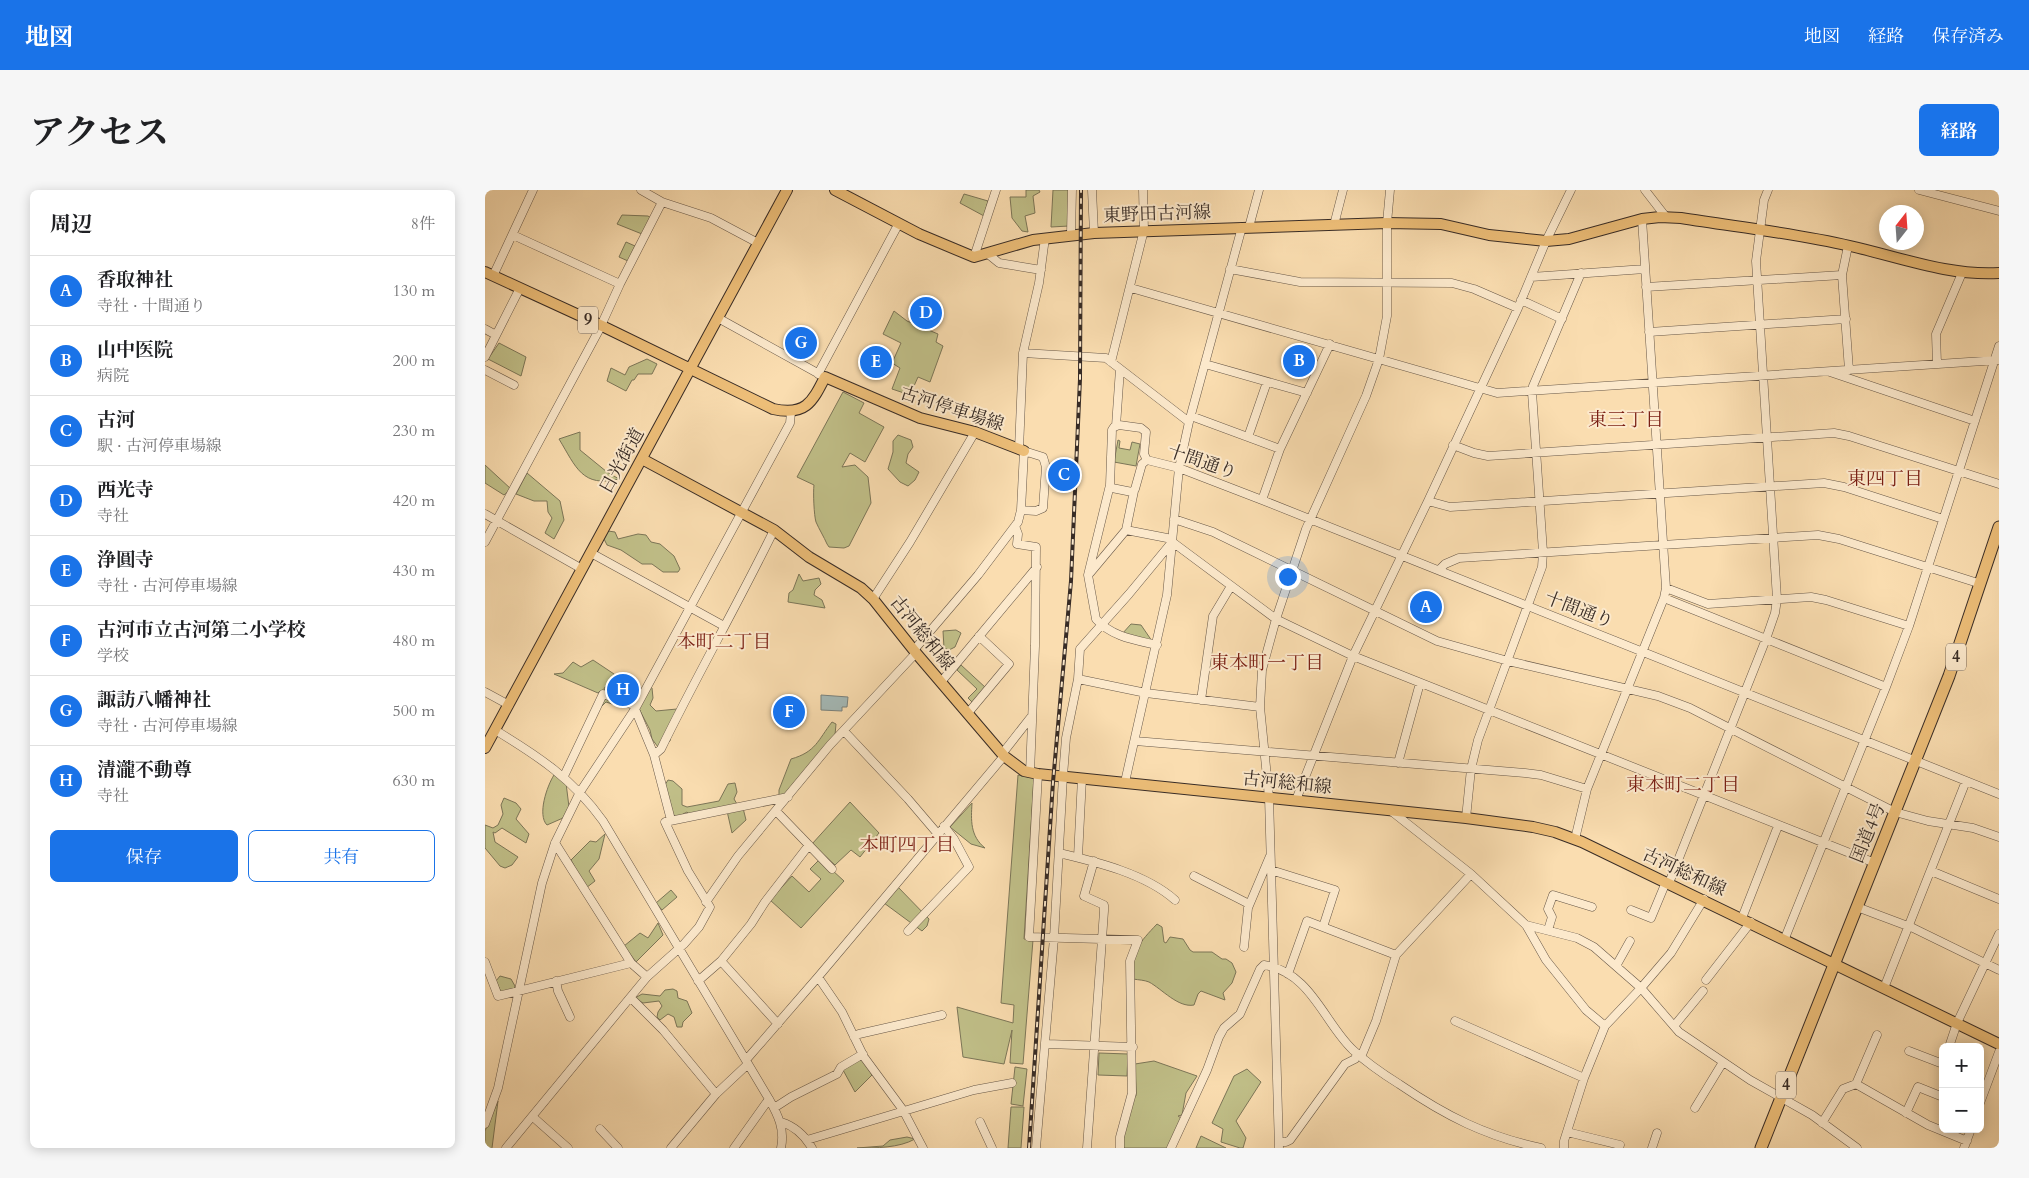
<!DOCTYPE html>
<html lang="ja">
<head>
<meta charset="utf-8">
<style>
	:root { --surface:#fff; --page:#f6f6f6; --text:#202124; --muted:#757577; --line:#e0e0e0; --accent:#1a73e8 }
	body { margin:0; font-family:Cardo,"Noto Serif JP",serif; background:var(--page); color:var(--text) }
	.controls { position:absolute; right:15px; bottom:15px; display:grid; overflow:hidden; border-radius:8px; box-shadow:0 2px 12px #0003 }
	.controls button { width:45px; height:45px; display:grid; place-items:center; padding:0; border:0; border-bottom:1px solid var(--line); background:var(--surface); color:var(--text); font:25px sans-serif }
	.compass { position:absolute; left:1394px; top:15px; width:45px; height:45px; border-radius:50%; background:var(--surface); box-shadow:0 2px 12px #0003; rotate:17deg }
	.you { position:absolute; left:802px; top:386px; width:18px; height:18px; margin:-12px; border:4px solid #fff; border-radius:50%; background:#1a73e8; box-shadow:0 0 0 8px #1a73e833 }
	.badge { display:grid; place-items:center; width:32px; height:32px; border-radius:50%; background:var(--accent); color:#fff; font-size:16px; font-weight:700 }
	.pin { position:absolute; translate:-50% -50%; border:2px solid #fff; box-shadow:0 1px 5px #0006 }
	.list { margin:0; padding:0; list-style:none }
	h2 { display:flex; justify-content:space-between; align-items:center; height:65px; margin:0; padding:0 20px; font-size:21px }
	h2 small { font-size:16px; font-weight:400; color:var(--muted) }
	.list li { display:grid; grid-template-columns:32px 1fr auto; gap:15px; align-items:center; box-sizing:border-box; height:70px; padding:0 20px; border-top:1px solid var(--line) }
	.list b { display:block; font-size:19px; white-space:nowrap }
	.list p { margin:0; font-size:16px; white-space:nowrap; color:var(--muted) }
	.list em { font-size:16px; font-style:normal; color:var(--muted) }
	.actions { display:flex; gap:10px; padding:15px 20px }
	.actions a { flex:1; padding:11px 0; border:1px solid var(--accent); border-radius:8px; text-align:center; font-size:18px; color:var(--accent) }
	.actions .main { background:var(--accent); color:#fff }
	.map { position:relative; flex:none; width:1514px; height:958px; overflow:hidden; border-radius:8px }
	header { display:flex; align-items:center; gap:30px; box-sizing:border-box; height:70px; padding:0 25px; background:var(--accent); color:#fff }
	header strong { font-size:24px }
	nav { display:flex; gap:28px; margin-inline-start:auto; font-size:18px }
	.intro { display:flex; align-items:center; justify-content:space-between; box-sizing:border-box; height:120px; padding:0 30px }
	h1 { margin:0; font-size:35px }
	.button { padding:12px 22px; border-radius:8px; background:var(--accent); color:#fff; font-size:18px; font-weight:700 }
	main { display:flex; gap:30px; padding:0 30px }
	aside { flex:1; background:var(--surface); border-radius:8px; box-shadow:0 2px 12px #0003 }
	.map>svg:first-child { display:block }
	.green { fill:#c1c089; stroke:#7c7658 }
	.water { fill:#a4b9b7; stroke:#79817d }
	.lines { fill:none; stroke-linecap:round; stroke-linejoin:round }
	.minor-casing { stroke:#685848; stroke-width:9 }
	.major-casing { stroke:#382c26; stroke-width:12 }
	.highway-casing { stroke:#382c26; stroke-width:13 }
	.minor { stroke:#fce9cc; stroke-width:8 }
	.major { stroke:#edbe78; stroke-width:10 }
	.highway { stroke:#edbe78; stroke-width:11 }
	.rail-casing { stroke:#382c26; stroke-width:4 }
	.rail { stroke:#fce9cc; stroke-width:2; stroke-dasharray:5.5; stroke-linecap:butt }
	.labels { text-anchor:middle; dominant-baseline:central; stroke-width:4; stroke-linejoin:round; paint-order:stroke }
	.shield { fill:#fce9cc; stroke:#736558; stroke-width:1 }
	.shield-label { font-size:16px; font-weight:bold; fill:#382c26 }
	.street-label { font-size:18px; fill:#382c26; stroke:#fce9cc }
	.neighbourhood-label { font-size:19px; fill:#7a1f14; stroke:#fce9cc }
</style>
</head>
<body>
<header>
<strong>地図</strong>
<nav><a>地図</a><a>経路</a><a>保存済み</a></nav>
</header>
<div class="intro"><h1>アクセス</h1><a class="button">経路</a></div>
<main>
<aside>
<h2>周辺<small>8件</small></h2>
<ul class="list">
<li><span class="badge">A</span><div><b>香取神社</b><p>寺社 · 十間通り</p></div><em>130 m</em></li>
<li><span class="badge">B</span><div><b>山中医院</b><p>病院</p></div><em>200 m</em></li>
<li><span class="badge">C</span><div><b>古河</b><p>駅 · 古河停車場線</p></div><em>230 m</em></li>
<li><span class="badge">D</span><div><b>西光寺</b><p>寺社</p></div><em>420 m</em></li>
<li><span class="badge">E</span><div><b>浄圓寺</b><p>寺社 · 古河停車場線</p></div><em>430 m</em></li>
<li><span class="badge">F</span><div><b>古河市立古河第二小学校</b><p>学校</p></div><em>480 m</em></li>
<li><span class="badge">G</span><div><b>諏訪八幡神社</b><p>寺社 · 古河停車場線</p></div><em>500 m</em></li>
<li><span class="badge">H</span><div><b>清瀧不動尊</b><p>寺社</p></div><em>630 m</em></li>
</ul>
<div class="actions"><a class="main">保存</a><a>共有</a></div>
</aside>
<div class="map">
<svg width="1514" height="958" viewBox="0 0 1514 958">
	<rect width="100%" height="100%" fill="#faddb0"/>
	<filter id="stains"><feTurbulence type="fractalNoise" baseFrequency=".004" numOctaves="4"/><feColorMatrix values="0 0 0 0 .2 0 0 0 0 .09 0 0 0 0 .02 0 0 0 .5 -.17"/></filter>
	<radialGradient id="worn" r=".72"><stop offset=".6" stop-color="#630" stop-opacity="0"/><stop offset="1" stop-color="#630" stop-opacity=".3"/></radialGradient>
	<path class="green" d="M541,0H554L555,2L548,6L550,23L540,26L543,42L537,41L527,28L525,7H541Z
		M568,0H584V36L566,37Z
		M479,4L503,11L499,26L475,13Z
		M137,25L163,26L166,28L157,44L132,34Z
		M141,52L150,56L143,71L134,67Z
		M409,121L422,131L453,144L451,152L458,156L445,192L433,187L425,205L407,199L415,178L407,173L416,153L398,144Z
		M14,153L41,167L36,186L3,169Z
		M162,169L172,174L167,184H153L149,190H147L141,201L122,191L126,178L140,185L144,177Z
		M358,202L379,213L374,223L399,237L380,272L365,263L357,277L370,275L383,287L386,313L364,356L359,358L344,357L342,354C339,347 334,339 331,332C329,326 328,302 329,295L312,287Z
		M95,242V260L122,282L134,289C97,298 91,277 74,249Z
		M413,245L426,250L428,257L423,264L421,273L434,282L430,290L423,296L415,292L403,279L408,262V251Z
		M633,250L635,251L634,258L645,260L647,252L655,254L651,276L629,272Z
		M0,275L26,299L19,305L0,293Z
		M42,283L75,311L79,330L69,349L60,343L67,328L63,322L62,311H49L31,304Z
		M123,341L130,342L133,349L153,344L161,345L166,352L175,354L189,366L195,379L193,382H178L167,374H157L136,360L122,355L118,347Z
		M314,384L318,391L334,388L336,394L330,400L329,405L337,410L340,418L303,412L304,403L308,400Z
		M646,434L656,435L667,451L637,444Z
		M471,440L476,443L470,457L464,460L459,458L458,441Z
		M108,470L129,484L135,494L129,497L127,494L126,497H120L119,499L128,504L139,515L137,517L121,512L116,517L115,501L113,503L69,484L78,483L88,472L96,477Z
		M476,475L501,498L487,512L483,508L492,499L472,480Z
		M165,496L167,498L168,508L165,515L171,521L192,519L188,529L185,551L173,557L167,549L165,540L150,511L155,503Z
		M347,532L351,534L350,545L300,605L294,606V600L306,569C331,562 333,550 347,532Z
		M69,585L81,593L84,617L78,628L62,635C52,625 62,596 69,585Z
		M533,585L549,588L539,749L548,750L538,874L525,873L527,840L519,874L478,867L472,817L528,833L529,815L516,813Z
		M183,590L188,591L197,599V615L202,617L234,611L243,594L250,593L252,602L249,609L252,614L204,624L202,622L198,624L194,631L187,632L177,600Z
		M19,608L31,613L36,619L31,629L44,644L41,653L17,638L10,643L8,642L10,652L33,667L27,675L20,678L15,676L0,658V635L8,638L13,635L18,624L16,615Z
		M365,612L394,643L375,667L366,660L350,675L327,654Z
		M487,613C486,630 485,646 500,658L486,654L465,637Z
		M258,618L261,630L247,643L242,621Z
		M120,644L114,669L104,681L110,691L101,698L86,670L105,651L111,652Z
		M335,669L359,691L316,738L285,710L307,686L324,702L336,689L325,679Z
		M412,696L444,729L442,736L437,741L399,713Z
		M186,700L192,707L177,720L171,713Z
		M173,733L178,745L151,772L139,756L155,743L163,748Z
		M672,734L677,737L679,752L681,753L685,747L698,749L705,760L708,762H727L737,769H741L747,773L751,782L747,793L738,803L740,810L716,801L713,804L709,815C693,818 677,799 664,792C659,790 654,790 648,789C645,762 655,752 672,734Z
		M15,786L26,789L30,796L29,799L16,802L11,791Z
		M188,799L192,801L193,808L202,811L207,823L198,832L197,837H192L189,827L183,824L175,830L172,827L173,822L177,816L174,811L158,813L150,808L157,804L175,806L180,800Z
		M614,863L643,864L642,886L613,885Z
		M377,868L387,885L370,902L358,880Z
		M669,871L712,886L701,903L697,925L693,926L696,928L683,958H640L637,957V947L649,906H651V903L650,874Z
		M530,877L542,879L538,916L526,914Z
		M762,879L776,892L751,931L761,948L758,958H755L736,952L738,939L727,933L749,886Z
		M13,911L7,958H0V941Z
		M526,917H539L536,958H523Z
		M716,946L741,958H711Z
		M422,947L430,949C414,958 391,958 372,958L398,956L405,950Z"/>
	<path class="water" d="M336,505L363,507L362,517H357V521L336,520Z"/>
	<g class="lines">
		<defs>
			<path id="minor" d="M156,0L177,12L226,28L273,53
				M607,0L609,43
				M1160,0L1181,27
				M1434,0L1514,21
				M849,35L858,0
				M764,37L774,0
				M586,44L587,0
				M28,45L135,94
				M1363,56L1357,85L1364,180
				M503,64L514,73L556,80
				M489,67L511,0
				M745,79L815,92L967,93L989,99L1033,118
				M8,86L48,0
				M1046,87L1160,79
				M1161,97L1357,85
				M646,98L1012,203L1514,170
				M1036,110L1077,129
				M233,128L336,185
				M0,139L11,145
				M1164,142L1361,129
				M538,163L621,168L704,232
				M0,167L35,98
				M626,172L659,40L658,0
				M720,174L822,203
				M1452,174L1451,144L1477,83
				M0,180L29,195
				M1345,182L1490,231
				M333,184L414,33
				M706,226L795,259
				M634,235L656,238L661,242L659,264L662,270L657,274L650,299L647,302L627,298L625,295L627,240L629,237Z
				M631,236L635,179
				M763,247L782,192
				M968,255L989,263L1003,266L1349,243L1364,246L1514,294
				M534,259L538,163L554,93L560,48
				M662,270L694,278L777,310L1514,604
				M625,295L603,385L611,429C627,447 650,450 672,455
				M777,310L795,259L845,154
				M943,311L965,317L1339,293L1359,297L1458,329
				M0,324L97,379
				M689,329L728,342L952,451L1023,471L1173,506L1205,518L1410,622L1443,631L1488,638L1514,647
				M530,336L533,344L532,354L551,357L550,456L545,583
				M641,340L682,348L791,429L868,466L1390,673
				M0,352L114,140L135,94L177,12
				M106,363L239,436
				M954,380L960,374L974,368L1333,345L1354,349L1496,394
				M605,383L641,340L649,301
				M1181,398L1223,414L1326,407L1341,410L1424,436
				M1179,408L1401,497
				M388,409L425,352L490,242
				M429,460L493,385L533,332L536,320L539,261L558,267L561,277L558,318L551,321L536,320
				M593,489L661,503L775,517
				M456,492L552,377
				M0,502L24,515
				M716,510L728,426L746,396
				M150,519L169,565L186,630
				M483,523L524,474L494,446
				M10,540C53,566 88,589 118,631L284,909C293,925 300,939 296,958
				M359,541L423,609L452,643
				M650,551L1040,583L1056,585L1102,599
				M517,564L546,527
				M169,565L176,559C212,485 253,414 289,340
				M913,573L935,493
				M553,584L544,747L653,750L645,771L647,903L635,947V958
				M79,586L118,504L151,516
				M640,592L682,405L694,278L704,232L757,37
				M811,610L868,466L943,311L1033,118L1061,51L1086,0
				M905,620L986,684L1041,735L1061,770L1101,820L1120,836
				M291,621L347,679
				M981,628L986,579L993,550L1057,377L1058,362L1047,202L1048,196L1096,83
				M1090,649L1102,599L1179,408L1181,398L1157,29
				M70,653L146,773
				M574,663C612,672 661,684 690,710
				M593,667L597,588
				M786,680L850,700L838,737
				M1446,681L1514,709
				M709,686L764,714
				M1184,693L1281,449L1290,423L1292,409L1271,71L1279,10L1283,0
				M221,712L253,666L345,555L431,463
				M1372,717L1428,738L1514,780
				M1146,720L1166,728L1181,692
				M1257,728L1293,636
				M1041,735L1092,748L1109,757L1156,798L1194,842L1265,890L1327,925L1372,958
				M1063,740L1067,727L1063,719L1068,705L1107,717
				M423,741L484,677L469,649L459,636
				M1300,748L1401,497L1424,436L1514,156
				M759,757L763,718L785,666
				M236,771L293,834
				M0,772L13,806L146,773L162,787
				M1131,776L1145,751
				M803,784L822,731L911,765
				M333,787L357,822L379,867L418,920L438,958
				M1221,790L1266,732
				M71,791L73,801L85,827
				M213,791L236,771L266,734L280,712L324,655
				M1399,798L1481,591
				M146,808L178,840L231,904
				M970,831L1099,888
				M1189,836L1218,801
				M369,847L374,844L457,825
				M562,854L648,857
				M1464,857L1472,833L1514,744
				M1424,861L1458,874
				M876,867L891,831L911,765L986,684
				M261,870L333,787L519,566
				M1371,894L1392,845
				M1495,913L1514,862
				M289,918L306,907L352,884L356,877L378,864
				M1210,918L1238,872
				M1421,923L1433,897L1458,907
				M48,927L83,958
				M296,932C309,936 320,946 327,958
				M495,932L507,958
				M1337,933L1358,899L1371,894L1443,935L1482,951
				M0,934L13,898L57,693L70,653L95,602L150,519L305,233L306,222
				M115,939L133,958
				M1082,942L1135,955
				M322,950L489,900L527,893
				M794,952H801L805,950L860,874L870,869L872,864
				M21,958L162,787L199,754L214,737L225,717L203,681L180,632L303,607
				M186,958L231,904L263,874
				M249,958L284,909
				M551,958L569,748L578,586L581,548L593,489L595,459L644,404L687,352
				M602,958L619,721V715L599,706L609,671
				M686,958L722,880L734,847L739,838L755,824L775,779L779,775C826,782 839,833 868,860C882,873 898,884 914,894C961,926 1000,946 1056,958
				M794,958L784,607L775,517L777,480L791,429L821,339L881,206L894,169L902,126V33L905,0
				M1079,958V951L1099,888L1120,836L1156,798L1186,763L1219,709
				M1167,958L1172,943
				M1479,958L1486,939"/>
			<path id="major" d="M350,0L434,44L489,67L548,50L609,43L902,33L956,34L1004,45L1061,51L1084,49L1157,29L1175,27L1196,28C1252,37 1310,43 1365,56C1415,67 1462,86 1514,83
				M0,82L111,133L288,219C320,226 327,213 340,187L435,228L490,242L539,261
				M157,269L289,340L324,367L376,398L388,409L431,463L519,566L539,581L553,584L981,628L1048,637L1070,642L1097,652L1514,854
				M0,558L302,0"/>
			<path id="highway" d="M1276,958L1464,486L1514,337"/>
		</defs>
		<use href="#minor" class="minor-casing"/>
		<use href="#major" class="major-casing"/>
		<use href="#highway" class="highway-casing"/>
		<use href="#minor" class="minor"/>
		<use href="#major" class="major"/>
		<use href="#highway" class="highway"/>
		<defs>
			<path id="rail" d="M544,958L568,592L586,391L595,189L596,0"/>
		</defs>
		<use href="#rail" class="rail-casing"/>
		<use href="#rail" class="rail"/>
	</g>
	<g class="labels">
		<g class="shield">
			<rect x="93" y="116.5" width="20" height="27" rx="4"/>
			<rect x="1461" y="453.5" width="20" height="27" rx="4"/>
			<rect x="1291" y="881.5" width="20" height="27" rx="4"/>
		</g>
		<g class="shield-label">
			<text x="103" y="130">9</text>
			<text x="1471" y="467">4</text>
			<text x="1301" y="895">4</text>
		</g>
		<g class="street-label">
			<text transform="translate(672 24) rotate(-2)">東野田古河線</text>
			<text transform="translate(467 219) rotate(18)">古河停車場線</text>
			<text transform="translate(137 271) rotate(-61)">日光街道</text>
			<text transform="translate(717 272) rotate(19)">十間通り</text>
			<text transform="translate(1094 420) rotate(21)">十間通り</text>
			<text transform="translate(437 443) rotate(51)">古河総和線</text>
			<text transform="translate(802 593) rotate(6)">古河総和線</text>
			<text transform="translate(1383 643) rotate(-68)">国道4号</text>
			<text transform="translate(1199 682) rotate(25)">古河総和線</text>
		</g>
		<g class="neighbourhood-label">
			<text x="1141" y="230">東三丁目</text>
			<text x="1400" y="289">東四丁目</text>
			<text x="239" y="452">本町二丁目</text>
			<text x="782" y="473">東本町一丁目</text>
			<text x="1198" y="595">東本町二丁目</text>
			<text x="422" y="655">本町四丁目</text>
		</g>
	</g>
	<rect width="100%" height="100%" filter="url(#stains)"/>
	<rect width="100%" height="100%" fill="url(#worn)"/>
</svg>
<div class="controls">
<button>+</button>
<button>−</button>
</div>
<svg class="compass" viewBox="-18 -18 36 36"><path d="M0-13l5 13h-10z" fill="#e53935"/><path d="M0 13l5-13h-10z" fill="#757577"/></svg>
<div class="you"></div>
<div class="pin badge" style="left:941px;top:417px">A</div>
<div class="pin badge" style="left:814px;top:171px">B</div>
<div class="pin badge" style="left:579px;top:285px">C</div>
<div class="pin badge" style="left:441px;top:123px">D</div>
<div class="pin badge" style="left:391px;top:172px">E</div>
<div class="pin badge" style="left:304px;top:522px">F</div>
<div class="pin badge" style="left:316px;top:153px">G</div>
<div class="pin badge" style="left:138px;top:500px">H</div>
</div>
</main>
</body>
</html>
